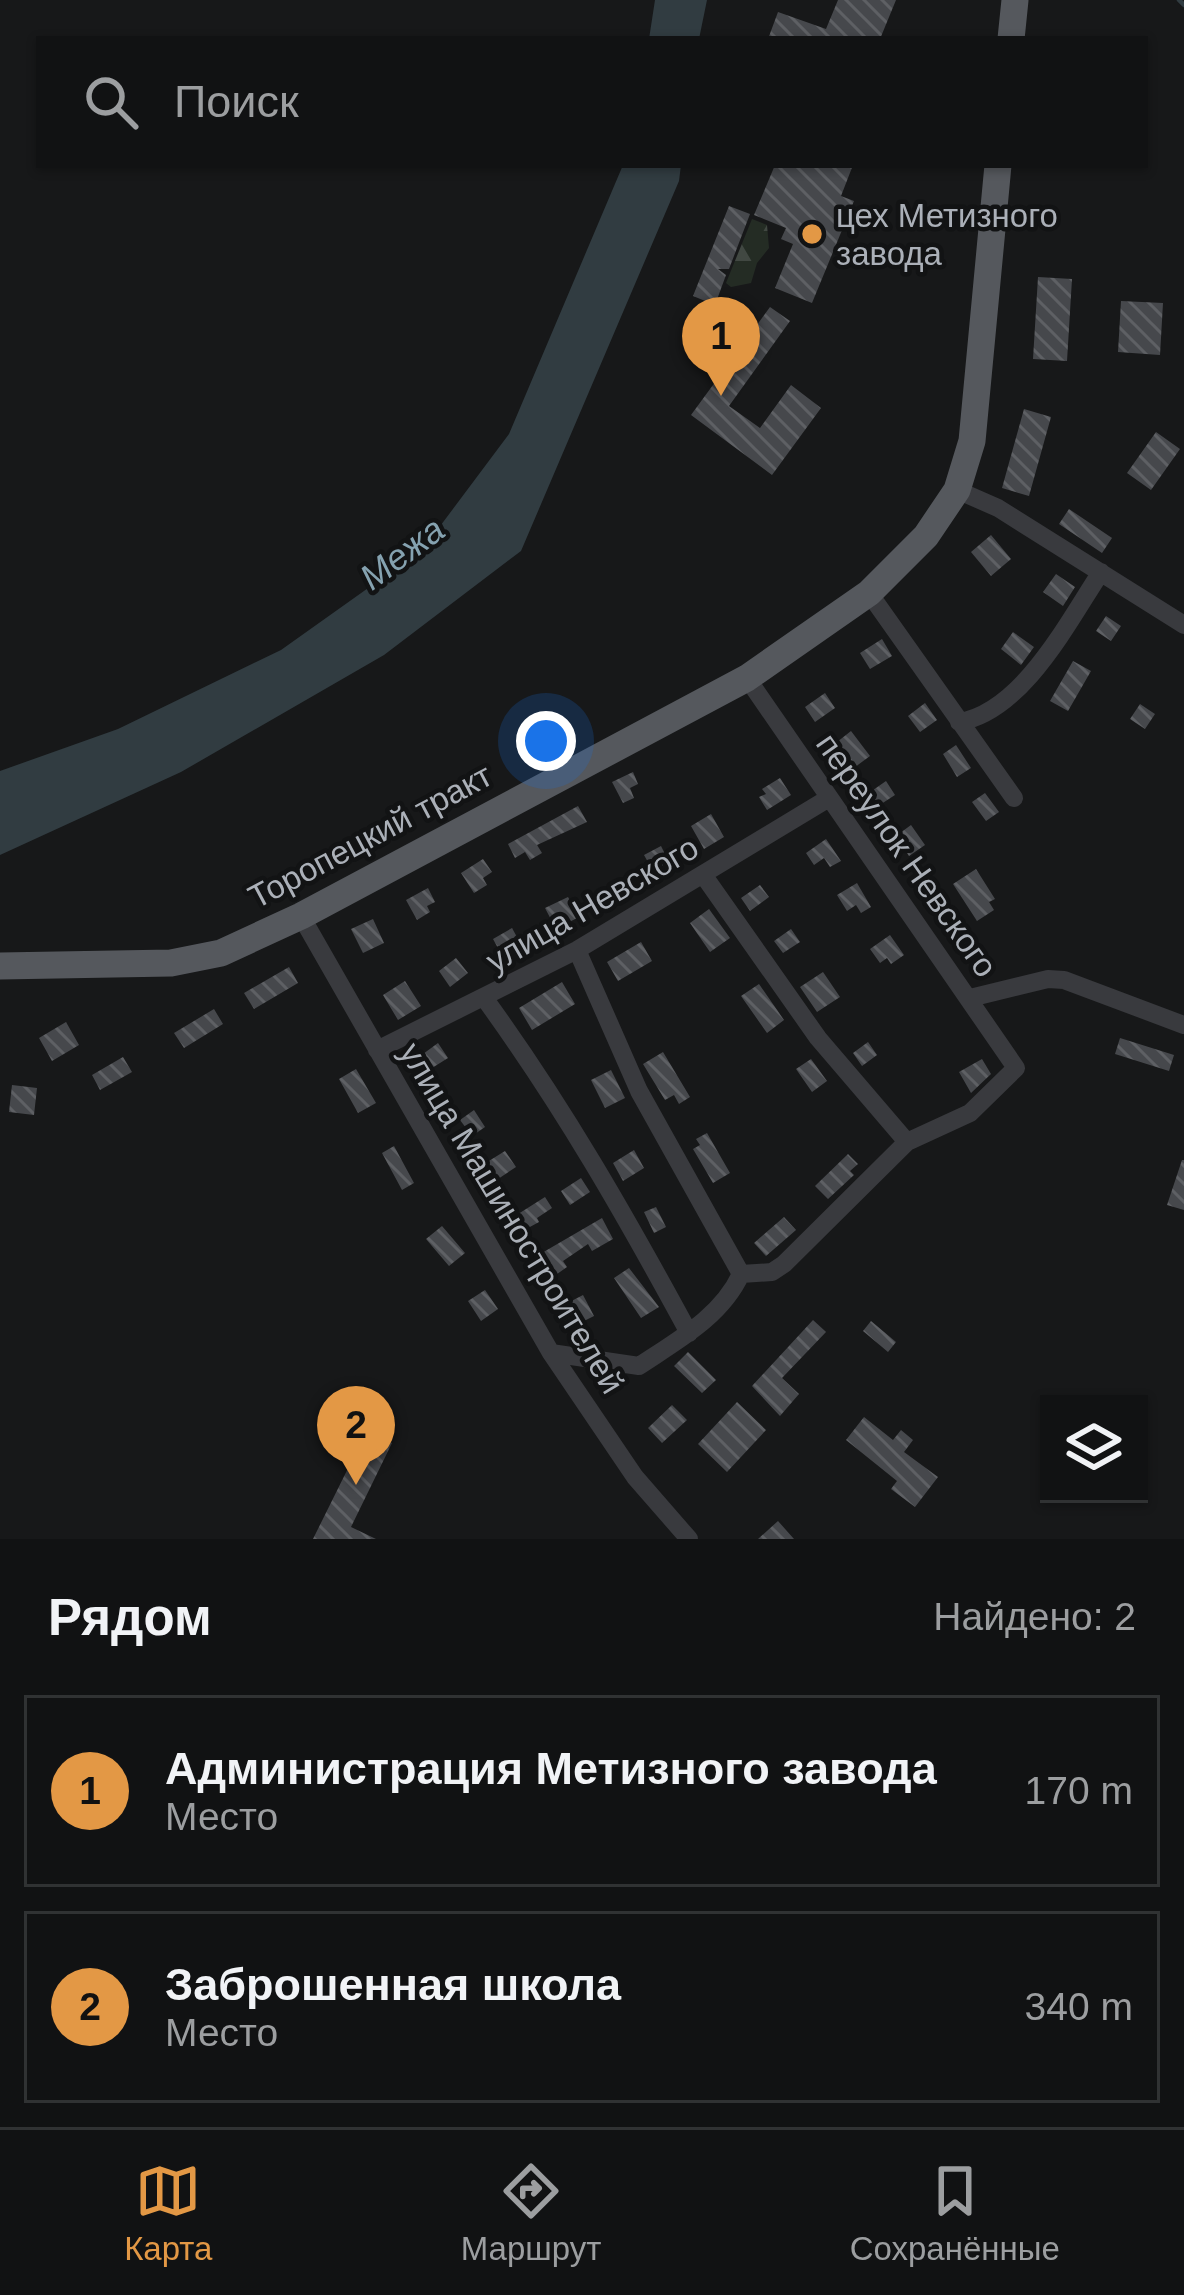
<!DOCTYPE html>
<html lang="ru">
<head>
<meta charset="utf-8">
<style>
	:root { --surface:#111213; --page:#1a1b1c; --text:#f1f3f6; --muted:#9c9ea0; --line:#303233; --accent:#e39845 }
	body { margin:0; font-family:Helvetica,sans-serif; background:var(--page); color:var(--text) }
	.controls { position:absolute; right:36px; bottom:36px; display:grid; overflow:hidden; border-radius:0px; box-shadow:0 3px 9px #0004 }
	.controls button { width:108px; height:108px; display:grid; place-items:center; padding:0; border:0; border-bottom:3px solid var(--line); background:var(--surface); color:var(--text); font:60px sans-serif }
	.you { position:absolute; left:546px; top:741px; width:42px; height:42px; margin:-30px; border:9px solid #fff; border-radius:50%; background:#1a73e8; box-shadow:0 0 0 18px #1a73e833 }
	.badge { display:grid; place-items:center; width:78px; height:78px; border-radius:50%; background:var(--accent); color:#111; font-size:39px; font-weight:700 }
	.pin { position:absolute; translate:-50% -99px; filter:drop-shadow(0 3px 6px #0008) }
	.pin::after { content:''; position:absolute; top:63px; width:42px; height:36px; background:inherit; clip-path:polygon(0 0,100% 0,50% 100%) }
	.list { margin:0; padding:0; list-style:none }
	h2 { display:flex; justify-content:space-between; align-items:center; height:156px; margin:0; padding:0 48px; font-size:51px }
	h2 small { font-size:39px; font-weight:400; color:var(--muted) }
	.list li { display:grid; grid-template-columns:78px 1fr auto; gap:36px; align-items:center; box-sizing:border-box; height:192px; margin:0 24px 24px; padding:0 24px; border:3px solid var(--line); border-radius:0px }
	.list b { display:block; font-size:45px; white-space:nowrap }
	.list p { margin:0; font-size:39px; white-space:nowrap; color:var(--muted) }
	.list em { font-size:39px; font-style:normal; color:var(--muted) }
	.icon { flex:none; width:66px; height:66px; fill:none; stroke:currentColor; stroke-width:2; stroke-linecap:round; stroke-linejoin:round }
	.map { position:relative; flex:none; width:1184px; height:1539px; overflow:hidden }
	.search { position:absolute; background:var(--surface); box-shadow:0 3px 9px #0004; left:36px; right:36px; top:36px; height:132px; display:flex; align-items:center; gap:30px; box-sizing:border-box; padding:0 42px; border-radius:0px; color:var(--muted); font-size:45px }
	.sheet { height:588px; background:var(--surface) }
	nav { display:flex; justify-content:space-around; align-items:center; box-sizing:border-box; height:168px; border-top:3px solid var(--line); background:var(--surface); font-size:33px; color:var(--muted) }
	nav a { display:grid; justify-items:center; gap:6px }
	nav .on { color:var(--accent) }
	.map>svg:first-child { display:block }
	.forest { fill:url(#forest-firs) }
	.water { fill:#313c41 }
	.lines { fill:none; stroke-linecap:round; stroke-linejoin:round }
	.stream { stroke:#313c41; stroke-width:4.5 }
	.building { fill:url(#building-back-hatch) }
	.minor { stroke:#393a3e; stroke-width:18 }
	.primary { stroke:#55585d; stroke-width:27 }
	.poi-dot { fill:#e39845; stroke:#121314; stroke-width:4.5 }
	.labels { text-anchor:middle; dominant-baseline:central; stroke-width:9; stroke-linejoin:round; paint-order:stroke }
	.poi-label { font-size:33px; fill:#abb0b8; stroke:#121314; text-anchor:start }
	.street-label { font-size:33px; fill:#abb0b8; stroke:#121314 }
	.water-label { font-size:36px; font-style:italic; fill:#85a2b0; stroke:#121314 }
</style>
</head>
<body>
<div class="map">
<svg width="1184" height="1539" viewBox="0 0 1184 1539">
	<defs>
		<pattern id="forest-firs" width="22" height="20" patternUnits="userSpaceOnUse" patternTransform="scale(3)"><rect width="22" height="20" fill="#242c24"/><path d="M5 1l3.5 6h-7zM16 11l3.5 6h-7z" fill="#414842"/></pattern>
		<pattern id="building-back-hatch" width="6" height="6" patternUnits="userSpaceOnUse" patternTransform="scale(3)"><rect width="6" height="6" fill="#46484c"/><path d="M-1 5l2 2M0 0l6 6M5-1l2 2" fill="none" stroke="#5e6064"/></pattern>
	</defs>
	<rect width="100%" height="100%" fill="#171819"/>
	<path class="forest" d="M752,219L767,225L769,248L757,263L751,283L731,287L726,283Z"/>
	<path class="water" d="M655,0H707L699,39H649Z
		M623,165H681L679,181L521,551L384,655L181,772L0,855V771L118,729L281,650L423,549L509,434Z"/>
	<g class="lines">
		<path class="stream" d="M1179,0L1184,5"/>
	</g>
	<path class="building" d="M838,0H896L880,39H768L778,12L826,29Z
		M775,165H853L841,196L854,201L812,303L775,288L793,244L781,239L786,228L754,215Z
		M729,206L750,214L729,269H718L726,275L715,305L693,296Z
		M1038,277L1072,279L1067,361L1033,359Z
		M1121,301L1163,303L1160,355L1118,352Z
		M770,307L790,321L729,406L760,428L791,385L821,408L772,475L691,415Z
		M1024,409L1051,417L1029,496L1002,488Z
		M1156,432L1180,449L1151,490L1127,473Z
		M1069,509L1112,538L1102,553L1059,524Z
		M991,535L1011,559L991,576L971,552Z
		M1056,574L1075,587L1063,606L1043,592Z
		M1106,616L1121,626L1111,641L1096,631Z
		M1013,632L1034,647L1021,665L1001,649Z
		M882,639L892,656L870,669L860,653Z
		M1073,661L1091,671L1068,711L1050,701Z
		M825,693L835,708L815,722L805,707Z
		M925,703L937,720L920,732L908,716Z
		M1140,704L1155,714L1145,729L1130,719Z
		M851,731L870,756L851,770L832,746Z
		M956,745L971,768L957,777L943,754Z
		M633,772L638,784L630,788L634,798L623,803L612,782Z
		M780,778L791,795L767,810L759,797L766,794L762,789Z
		M886,781L895,795L875,808L866,795Z
		M985,793L999,812L986,821L972,802Z
		M578,806L587,822L537,845L542,853L530,860L525,852L515,858L508,844Z
		M711,814L724,837L704,849L691,826Z
		M911,825L925,845L909,856L896,836Z
		M826,839L841,861L830,867L824,858L814,865L806,853Z
		M661,846L669,862L653,871L644,855Z
		M483,859L492,872L483,878L487,885L474,893L461,873Z
		M976,869L995,899L989,902L994,910L977,921L953,884Z
		M857,883L871,907L861,913L856,905L847,911L837,895Z
		M760,885L769,897L750,911L741,898Z
		M428,888L435,902L427,906L430,912L417,920L406,900Z
		M568,897L579,917L556,929L545,908Z
		M709,909L730,938L710,952L690,923Z
		M373,919L384,943L363,953L351,929Z
		M512,928L523,948L504,959L493,939Z
		M791,929L800,942L783,953L774,941Z
		M890,935L904,955L891,964L887,958L880,963L870,949Z
		M641,942L652,961L618,981L607,962Z
		M456,958L468,973L450,987L439,971Z
		M289,967L298,983L254,1009L244,993Z
		M823,972L840,997L817,1012L800,987Z
		M405,981L421,1006L398,1020L383,995Z
		M562,982L575,1004L532,1030L519,1008Z
		M759,984L784,1020L767,1033L741,996Z
		M214,1009L223,1024L184,1048L174,1033Z
		M66,1022L79,1045L52,1061L39,1038Z
		M1120,1038L1174,1055L1169,1071L1115,1054Z
		M868,1042L877,1055L862,1066L853,1053Z
		M438,1043L448,1058L432,1068L423,1054Z
		M663,1052L690,1097L679,1104L674,1095L665,1100L643,1064Z
		M123,1057L132,1072L100,1090L92,1075Z
		M811,1059L827,1081L812,1092L796,1069Z
		M982,1059L991,1074L971,1093L959,1072Z
		M356,1069L376,1103L358,1113L339,1079Z
		M611,1070L625,1098L605,1108L591,1080Z
		M12,1085L37,1088L34,1115L9,1112Z
		M474,1110L485,1127L472,1136L460,1120Z
		M707,1133L730,1173L713,1183L693,1149L700,1145L696,1139Z
		M394,1146L414,1183L402,1190L382,1153Z
		M634,1150L644,1168L623,1181L613,1163Z
		M505,1151L516,1167L495,1181L484,1164Z
		M848,1154L858,1164L850,1171L854,1175L828,1199L815,1186Z
		M1182,1160H1184V1210L1167,1205Z
		M581,1178L590,1192L570,1205L561,1191Z
		M545,1197L552,1208L537,1218L539,1222L528,1228L526,1225L522,1227L515,1216Z
		M656,1207L666,1227L654,1233L644,1212Z
		M784,1217L796,1230L766,1256L754,1243Z
		M602,1218L613,1239L592,1251L588,1244L563,1261L567,1267L550,1279L535,1257Z
		M442,1226L465,1253L449,1266L426,1239Z
		M629,1268L659,1307L641,1318L614,1278Z
		M485,1290L498,1309L481,1321L468,1301Z
		M583,1295L594,1316L568,1329L558,1308Z
		M813,1320L826,1332L782,1378L799,1394L780,1416L752,1386Z
		M871,1321L896,1342L888,1352L863,1331Z
		M688,1352L716,1380L702,1393L674,1366Z
		M737,1402L766,1430L727,1472L698,1444Z
		M672,1405L687,1420L662,1443L648,1428Z
		M864,1417L893,1440L901,1430L913,1440L904,1452L938,1477L915,1507L891,1489L897,1481L846,1440Z
		M367,1430L392,1443L351,1527L376,1539H313Z
		M778,1521L794,1539H758Z"/>
	<g class="lines">
		<path class="minor" d="M957,490L998,508L1184,625
			M869,593L1014,798
			M959,722C1022,712 1068,622 1101,572
			M704,876L818,1038L907,1142
			M301,916L551,1353L635,1477L689,1539
			M577,950L639,1091L741,1274
			M970,998L1048,979L1064,980L1184,1025
			M485,999C564,1108 625,1215 689,1333
			M377,1050L577,950L829,798
			M551,1353L639,1366C678,1340 721,1317 741,1274L772,1272L784,1264L907,1142L970,1113L1016,1068L747,678"/>
		<path class="primary" d="M1011,39L1015,0
			M0,966L171,963L221,953L301,916L747,678L869,593L926,536L957,490L972,441L998,165"/>
	</g>
	<circle class="poi-dot" cx="812" cy="234" r="12"/>
	<g class="labels">
		<g class="poi-label">
			<text x="836" y="215">цех Метизного<tspan x="836" dy="38">завода</tspan></text>
		</g>
		<g class="street-label">
			<text transform="translate(370 836) rotate(-28)">Торопецкий тракт</text>
			<text transform="translate(907 855) rotate(55)">переулок Невского</text>
			<text transform="translate(592 904) rotate(-30)">улица Невского</text>
			<text transform="translate(512 1218) rotate(59)">улица Машиностроителей</text>
		</g>
		<g class="water-label">
			<text transform="translate(402 553) rotate(-37)">Межа</text>
		</g>
	</g>
</svg>
<div class="controls">
<button><svg class="icon" aria-label="layers" viewBox="0 0 24 24"><path d="M12 4l9 5-9 5-9-5zM3 14l9 5 9-5"/></svg></button>
</div>
<div class="you"></div>
<div class="pin badge" style="left:721px;top:396px">1</div>
<div class="pin badge" style="left:356px;top:1485px">2</div>
<div class="search"><svg class="icon" aria-label="search" viewBox="0 0 24 24"><circle cx="10" cy="10" r="6"/><path d="M15 15l6 6"/></svg>Поиск</div>
</div>
<section class="sheet">
<h2>Рядом<small>Найдено: 2</small></h2>
<ul class="list">
<li><span class="badge">1</span><div><b>Администрация Метизного завода</b><p>Место</p></div><em>170 m</em></li>
<li><span class="badge">2</span><div><b>Заброшенная школа</b><p>Место</p></div><em>340 m</em></li>
</ul>
</section>
<nav>
<a class="on"><svg class="icon" aria-label="map" viewBox="0 0 24 24"><path d="M3 6l6-2 6 2 6-2v14l-6 2-6-2-6 2zM9 4v14M15 6v14"/></svg>Карта</a>
<a><svg class="icon" aria-label="directions" viewBox="0 0 24 24"><path d="M12 3l9 9-9 9-9-9zM9 14v-3h6M13 9l2 2-2 2"/></svg>Маршрут</a>
<a><svg class="icon" aria-label="saved" viewBox="0 0 24 24"><path d="M7 4h10v16l-5-4-5 4z"/></svg>Сохранённые</a>
</nav>
</body>
</html>
